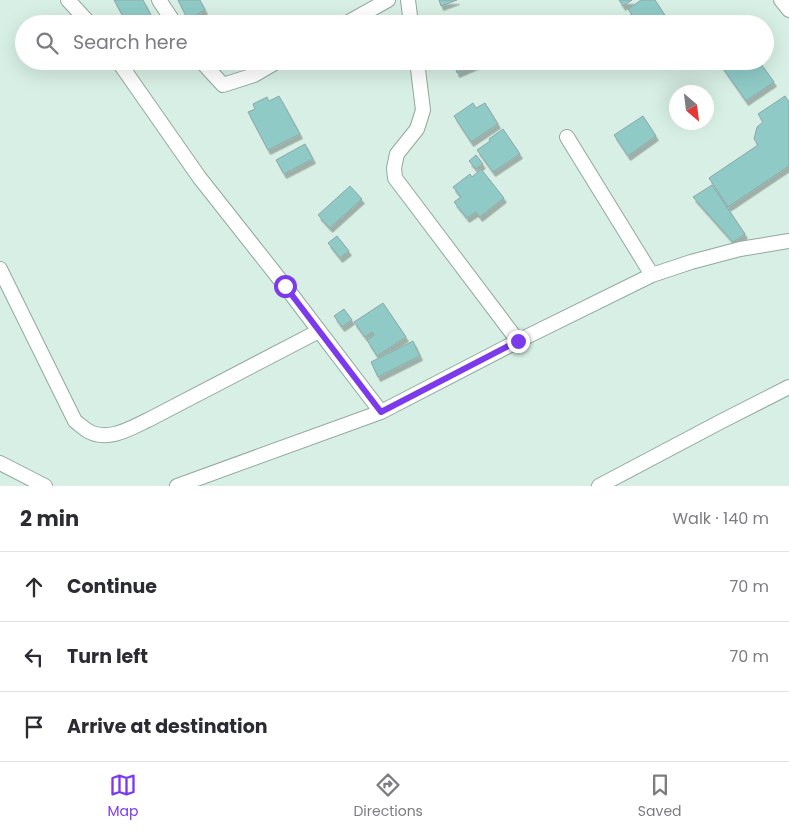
<!DOCTYPE html>
<html lang="en">
<head>
<meta charset="utf-8">
<style>
	:root { --surface:#fff; --page:#f7f7f7; --text:#2b2b33; --muted:#7c7c81; --line:#e1e1e2; --accent:#7c3aed }
	body { margin:0; font-family:Poppins,sans-serif; background:var(--page); color:var(--text) }
	.compass { position:absolute; left:669px; top:85px; width:45px; height:45px; border-radius:50%; background:var(--surface); box-shadow:0 5px 20px #0002; rotate:152deg }
	.stop { position:absolute; width:15px; height:15px; margin:-11px; border:4px solid #7c3aed; border-radius:50%; background:#fff }
	.stop.end { background:#7c3aed; border-color:#fff; box-shadow:0 1px 5px #0008 }
	.list { margin:0; padding:0; list-style:none }
	h2 { display:flex; justify-content:space-between; align-items:center; height:65px; margin:0; padding:0 20px; font-size:21px }
	h2 small { font-size:16px; font-weight:400; color:var(--muted) }
	.list li { display:grid; grid-template-columns:32px 1fr auto; gap:15px; align-items:center; box-sizing:border-box; height:70px; padding:0 20px; border-top:1px solid var(--line) }
	.list b { display:block; font-size:19px; white-space:nowrap }
	.list em { font-size:16px; font-style:normal; color:var(--muted) }
	.icon { flex:none; width:28px; height:28px; fill:none; stroke:currentColor; stroke-width:2; stroke-linecap:round; stroke-linejoin:round }
	.map { position:relative; flex:none; width:789px; height:486px; overflow:hidden }
	.search { position:absolute; background:var(--surface); box-shadow:0 5px 20px #0002; left:15px; right:15px; top:15px; height:55px; display:flex; align-items:center; gap:12px; box-sizing:border-box; padding:0 18px; border-radius:28px; color:var(--muted); font-size:19px }
	.sheet { height:275px; background:var(--surface) }
	nav { display:flex; justify-content:space-around; align-items:center; box-sizing:border-box; height:70px; border-top:1px solid var(--line); background:var(--surface); font-size:14px; color:var(--muted) }
	nav a { display:grid; justify-items:center; gap:2px }
	nav .on { color:var(--accent) }
	.map>svg:first-child { display:block }
	.building { fill:#8fcac7; stroke:#8da7a5; filter:url(#shadow) }
	.lines { fill:none; stroke-linecap:round; stroke-linejoin:round }
	.minor-casing { stroke:#91a89e; stroke-width:16 }
	.minor { stroke:#fff; stroke-width:14 }
	.route { stroke:#7c3aed; stroke-width:6 }
</style>
</head>
<body>
<div class="map">
<svg width="789" height="486" viewBox="0 0 789 486">
	<defs>
		<filter id="shadow"><feDropShadow dx="2.5" dy="4.5" stdDeviation="0" flood-color="#0004"/></filter>
	</defs>
	<rect width="100%" height="100%" fill="#d7efe4"/>
	<path class="building" d="M114,0H143L155,23L127,24Z
		M178,0H200L205,10L188,20Z
		M439,0H457L441,6Z
		M619,0H632L623,6Z
		M641,0H655L670,23L638,24L628,9Z
		M453,61H485L457,73Z
		M718,61H759L774,82L746,101Z
		M279,96L300,134L268,150L248,112L255,109L253,104L267,97L269,101Z
		M785,96L789,102V166L728,207L709,178L758,145L754,139L757,127L763,122L758,114Z
		M473,103L476,108L485,103L498,124L471,142L454,116Z
		M643,116L656,136L628,156L614,135Z
		M503,129L520,154L493,172L477,150L490,141L489,139Z
		M305,144L313,159L284,174L276,160Z
		M476,155L483,164L476,169L469,161Z
		M481,169L504,198L480,217L476,212L467,218L454,202L461,197L453,187L470,174L472,177Z
		M712,185L745,234L733,242L693,197Z
		M350,186L362,199L330,228L318,215Z
		M337,236L349,251L340,258L328,243Z
		M383,303L406,337L377,356L367,340L374,335L372,332L365,337L354,322Z
		M344,309L352,320L342,327L334,316Z
		M413,341L420,356L378,377L371,362Z"/>
	<g class="lines">
		<defs>
			<path id="minor" d="M68,0L90,24
				M159,0L175,24
				M408,0L411,24
				M781,0L789,10
				M345,24L388,0
				M118,61L199,177L285,286L381,412
				M201,61L223,85L254,75L278,61
				M417,61L423,110L417,129L397,154L394,168L395,178L518,341
				M567,137L652,275
				M0,269L75,421C79,424 83,428 88,431C108,442 129,429 148,420L319,331
				M0,463L45,486
				M177,486L381,412L518,341L652,275L691,262L740,249L789,241
				M599,486L722,421L789,387"/>
		</defs>
		<use href="#minor" class="minor-casing"/>
		<use href="#minor" class="minor"/>
	</g>
	<g class="lines">
		<path class="route" d="M285,286L381,412L518,341"/>
	</g>
</svg>
<svg class="compass" viewBox="-18 -18 36 36"><path d="M0-13l5 13h-10z" fill="#e53935"/><path d="M0 13l5-13h-10z" fill="#7c7c81"/></svg>
<div class="stop" style="left:285px;top:286px"></div>
<div class="stop end" style="left:518px;top:341px"></div>
<div class="search"><svg class="icon" aria-label="search" viewBox="0 0 24 24"><circle cx="10" cy="10" r="6"/><path d="M15 15l6 6"/></svg>Search here</div>
</div>
<section class="sheet">
<h2>2 min<small>Walk · 140 m</small></h2>
<ul class="list">
<li><svg class="icon" aria-label="ahead" viewBox="0 0 24 24"><path d="M12 20V5M6 11l6-6 6 6"/></svg><div><b>Continue</b></div><em>70 m</em></li>
<li><svg class="icon" aria-label="left" viewBox="0 0 24 24"><path d="M17 20v-9H6M10 6l-5 5 5 5"/></svg><div><b>Turn left</b></div><em>70 m</em></li>
<li><svg class="icon" aria-label="arrive" viewBox="0 0 24 24"><path d="M6 21V4h12l-3 4 3 4H6"/></svg><div><b>Arrive at destination</b></div></li>
</ul>
</section>
<nav>
<a class="on"><svg class="icon" aria-label="map" viewBox="0 0 24 24"><path d="M3 6l6-2 6 2 6-2v14l-6 2-6-2-6 2zM9 4v14M15 6v14"/></svg>Map</a>
<a><svg class="icon" aria-label="directions" viewBox="0 0 24 24"><path d="M12 3l9 9-9 9-9-9zM9 14v-3h6M13 9l2 2-2 2"/></svg>Directions</a>
<a><svg class="icon" aria-label="saved" viewBox="0 0 24 24"><path d="M7 4h10v16l-5-4-5 4z"/></svg>Saved</a>
</nav>
</body>
</html>
